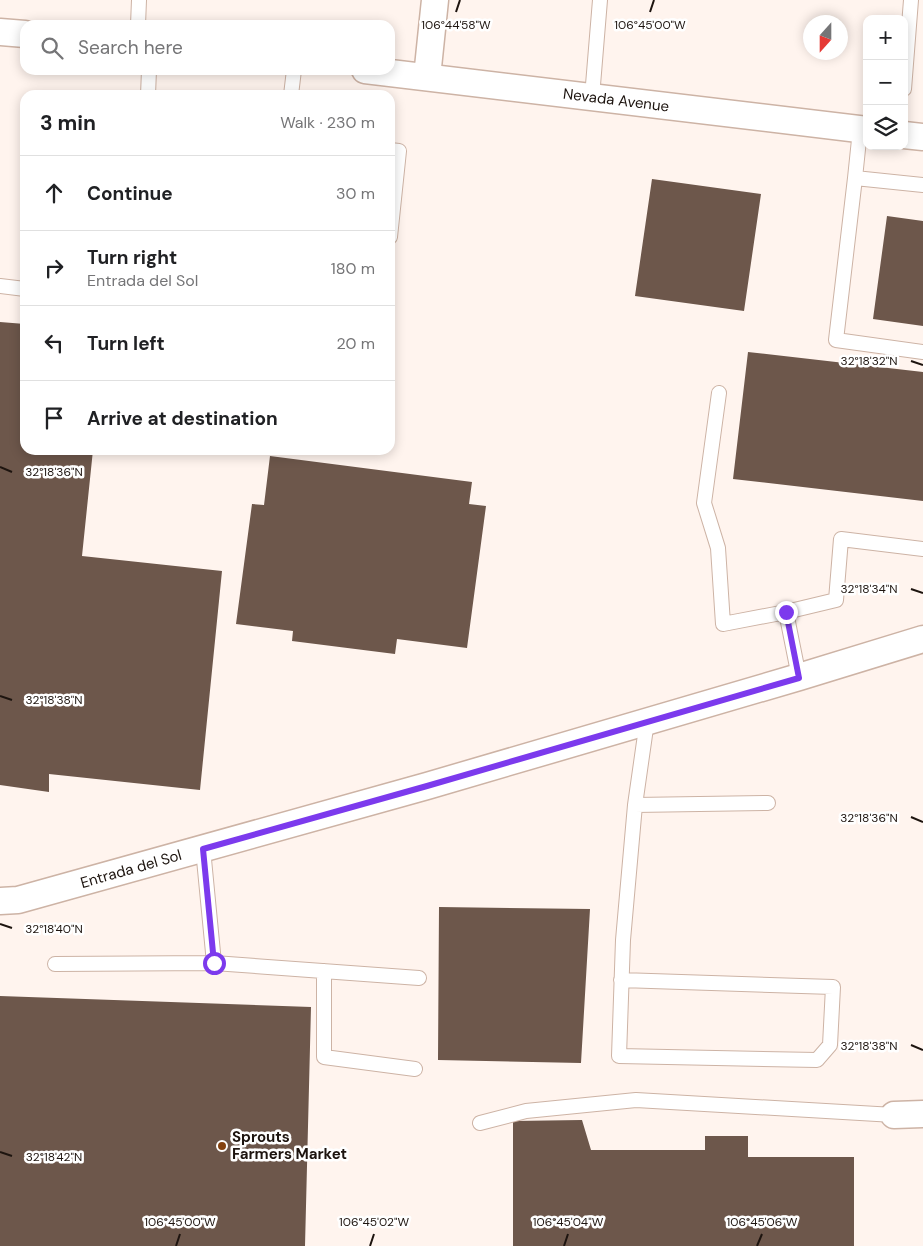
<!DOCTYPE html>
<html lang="en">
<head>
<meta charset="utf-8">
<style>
	:root { --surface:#fff; --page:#f2f2f2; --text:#202124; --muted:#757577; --line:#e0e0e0 }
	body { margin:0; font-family:"DM Sans",sans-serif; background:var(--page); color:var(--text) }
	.controls { position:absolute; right:15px; top:15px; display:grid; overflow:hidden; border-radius:10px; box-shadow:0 2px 12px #0003 }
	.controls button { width:45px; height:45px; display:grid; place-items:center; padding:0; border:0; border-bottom:1px solid var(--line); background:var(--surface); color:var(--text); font:25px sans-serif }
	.compass { position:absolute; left:803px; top:15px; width:45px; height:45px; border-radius:50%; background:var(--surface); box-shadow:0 2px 12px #0003; rotate:201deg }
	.stop { position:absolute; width:15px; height:15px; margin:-11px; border:4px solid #7c3aed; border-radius:50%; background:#fff }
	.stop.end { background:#7c3aed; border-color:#fff; box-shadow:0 1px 5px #0008 }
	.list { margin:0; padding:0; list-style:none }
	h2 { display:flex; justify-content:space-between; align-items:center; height:65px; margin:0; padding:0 20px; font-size:21px }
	h2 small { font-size:16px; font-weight:400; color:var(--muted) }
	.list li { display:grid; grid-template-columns:32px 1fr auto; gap:15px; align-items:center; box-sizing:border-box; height:75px; padding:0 20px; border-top:1px solid var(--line) }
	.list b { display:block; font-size:19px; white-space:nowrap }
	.list p { margin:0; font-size:16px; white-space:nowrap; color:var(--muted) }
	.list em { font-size:16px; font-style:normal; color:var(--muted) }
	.icon { flex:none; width:28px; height:28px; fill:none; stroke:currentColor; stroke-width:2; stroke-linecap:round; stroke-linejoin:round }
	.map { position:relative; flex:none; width:923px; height:1246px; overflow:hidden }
	.search { position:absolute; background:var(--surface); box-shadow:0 2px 12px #0003; left:20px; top:20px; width:375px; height:55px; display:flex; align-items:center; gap:12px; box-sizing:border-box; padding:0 18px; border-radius:15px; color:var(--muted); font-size:19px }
	.panel { position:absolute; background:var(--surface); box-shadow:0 2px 12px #0003; left:20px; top:90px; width:375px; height:365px; border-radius:15px }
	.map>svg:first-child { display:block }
	.building { fill:#6d574b }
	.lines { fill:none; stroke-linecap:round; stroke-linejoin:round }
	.lane-casing { stroke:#cdb3a5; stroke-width:16 }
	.street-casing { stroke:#cdb3a5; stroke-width:29 }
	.lane { stroke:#fff; stroke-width:14 }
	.street { stroke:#fff; stroke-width:26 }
	.route { stroke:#7c3aed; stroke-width:6 }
	.ticks { fill:none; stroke:#1d140f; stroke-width:2 }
	.poi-dot { fill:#844210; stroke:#fff; stroke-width:2 }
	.labels { text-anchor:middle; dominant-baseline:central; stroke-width:5; stroke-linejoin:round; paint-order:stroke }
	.street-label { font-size:15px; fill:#1d140f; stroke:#fff }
	.poi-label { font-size:15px; font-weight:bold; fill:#1d140f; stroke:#fff; text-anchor:start }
	.ticks-label { font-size:12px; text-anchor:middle; fill:#1d140f; stroke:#fff; stroke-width:5; stroke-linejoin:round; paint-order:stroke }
</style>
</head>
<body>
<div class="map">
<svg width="923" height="1246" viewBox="0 0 923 1246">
	<rect width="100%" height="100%" fill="#fff4ee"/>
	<path class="building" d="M652,179L761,194L744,311L635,296Z
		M887,216L923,221V326L873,319Z
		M0,322L25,324V450H93L82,556L222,571L200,790L49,774V792L0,785Z
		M748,352L923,372V501L733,479Z
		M270,456L472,482L469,504L486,506L467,648L397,639L395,654L292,641L293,631L236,624L252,504L264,505Z
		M439,907L590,909L581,1063L438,1060Z
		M0,996L311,1007L305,1246H0Z
		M582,1120L591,1150H705V1136H748V1157H854V1246H513V1121Z"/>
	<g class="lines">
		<defs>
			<path id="lane" d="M138,25L139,0
				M904,89L911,0
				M148,95L149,70
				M291,95L294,70
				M592,97L600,0
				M860,130L855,178L923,185
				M390,150L399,151L390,237
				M855,178L836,340L923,352
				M0,286L25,289
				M719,393L704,503L718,548L723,624L786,612L836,600L841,539L923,549
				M786,612L799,677
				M635,805L768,803
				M203,849L214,963L419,978
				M55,964L214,963
				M324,971V1057L415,1069
				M621,980L833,987L830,1045L817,1060L619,1056L623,940L635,805L647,721
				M480,1123L526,1111L636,1100L894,1115"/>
			<path id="street" d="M0,32L25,34
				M365,70L867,130
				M427,77L435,0
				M904,135L923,137
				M0,901L18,900L427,786L799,677L923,639
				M894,1115L923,1114"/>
		</defs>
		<use href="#lane" class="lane-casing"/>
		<use href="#street" class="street-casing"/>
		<use href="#lane" class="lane"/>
		<use href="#street" class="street"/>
	</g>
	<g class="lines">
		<path class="route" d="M214,963L203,849L427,786L799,678L786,612"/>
	</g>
	<path class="ticks" d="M456,12L460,0M650,12L654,0M911,361L923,365M0,467L12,472M911,589L923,593M0,696L12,700M911,817L923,822M0,924L12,928M911,1045L923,1050M0,1152L12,1156M176,1246L180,1234M370,1246L374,1234M564,1246L568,1234M757,1246L762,1234"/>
	<circle class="poi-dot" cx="222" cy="1146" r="5"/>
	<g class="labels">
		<g class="street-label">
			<text transform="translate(616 100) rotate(7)">Nevada Avenue</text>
			<text transform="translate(131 869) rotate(-16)">Entrada del Sol</text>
		</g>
		<g class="poi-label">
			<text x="232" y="1137">Sprouts<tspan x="232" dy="17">Farmers Market</tspan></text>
		</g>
	</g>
	<g class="ticks-label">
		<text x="650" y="29">106°45'00"W</text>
		<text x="456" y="29">106°44'58"W</text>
		<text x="869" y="365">32°18'32"N</text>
		<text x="54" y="476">32°18'36"N</text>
		<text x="869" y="593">32°18'34"N</text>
		<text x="54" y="704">32°18'38"N</text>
		<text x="869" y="822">32°18'36"N</text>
		<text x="54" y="933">32°18'40"N</text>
		<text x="869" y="1050">32°18'38"N</text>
		<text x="54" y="1161">32°18'42"N</text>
		<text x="180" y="1226">106°45'00"W</text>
		<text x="374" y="1226">106°45'02"W</text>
		<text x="568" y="1226">106°45'04"W</text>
		<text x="762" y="1226">106°45'06"W</text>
	</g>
</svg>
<div class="controls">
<button>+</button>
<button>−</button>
<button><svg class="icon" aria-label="layers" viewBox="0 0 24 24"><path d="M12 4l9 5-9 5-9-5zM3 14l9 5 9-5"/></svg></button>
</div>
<svg class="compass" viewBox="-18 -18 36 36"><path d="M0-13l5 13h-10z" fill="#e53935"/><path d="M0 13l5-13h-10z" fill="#757577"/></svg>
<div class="stop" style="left:214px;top:963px"></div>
<div class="stop end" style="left:786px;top:612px"></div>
<div class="search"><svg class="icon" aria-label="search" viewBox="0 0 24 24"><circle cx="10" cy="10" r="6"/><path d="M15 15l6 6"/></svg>Search here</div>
<section class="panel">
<h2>3 min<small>Walk · 230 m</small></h2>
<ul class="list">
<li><svg class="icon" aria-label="ahead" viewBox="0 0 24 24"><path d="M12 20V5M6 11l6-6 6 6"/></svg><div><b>Continue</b></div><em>30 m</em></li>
<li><svg class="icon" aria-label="right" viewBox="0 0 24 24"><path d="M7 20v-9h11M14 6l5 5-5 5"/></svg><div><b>Turn right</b><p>Entrada del Sol</p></div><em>180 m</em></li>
<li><svg class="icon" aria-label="left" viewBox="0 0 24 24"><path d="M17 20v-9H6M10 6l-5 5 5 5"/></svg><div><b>Turn left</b></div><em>20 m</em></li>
<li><svg class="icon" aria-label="arrive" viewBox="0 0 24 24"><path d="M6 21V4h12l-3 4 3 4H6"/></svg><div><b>Arrive at destination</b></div></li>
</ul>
</section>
</div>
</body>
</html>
